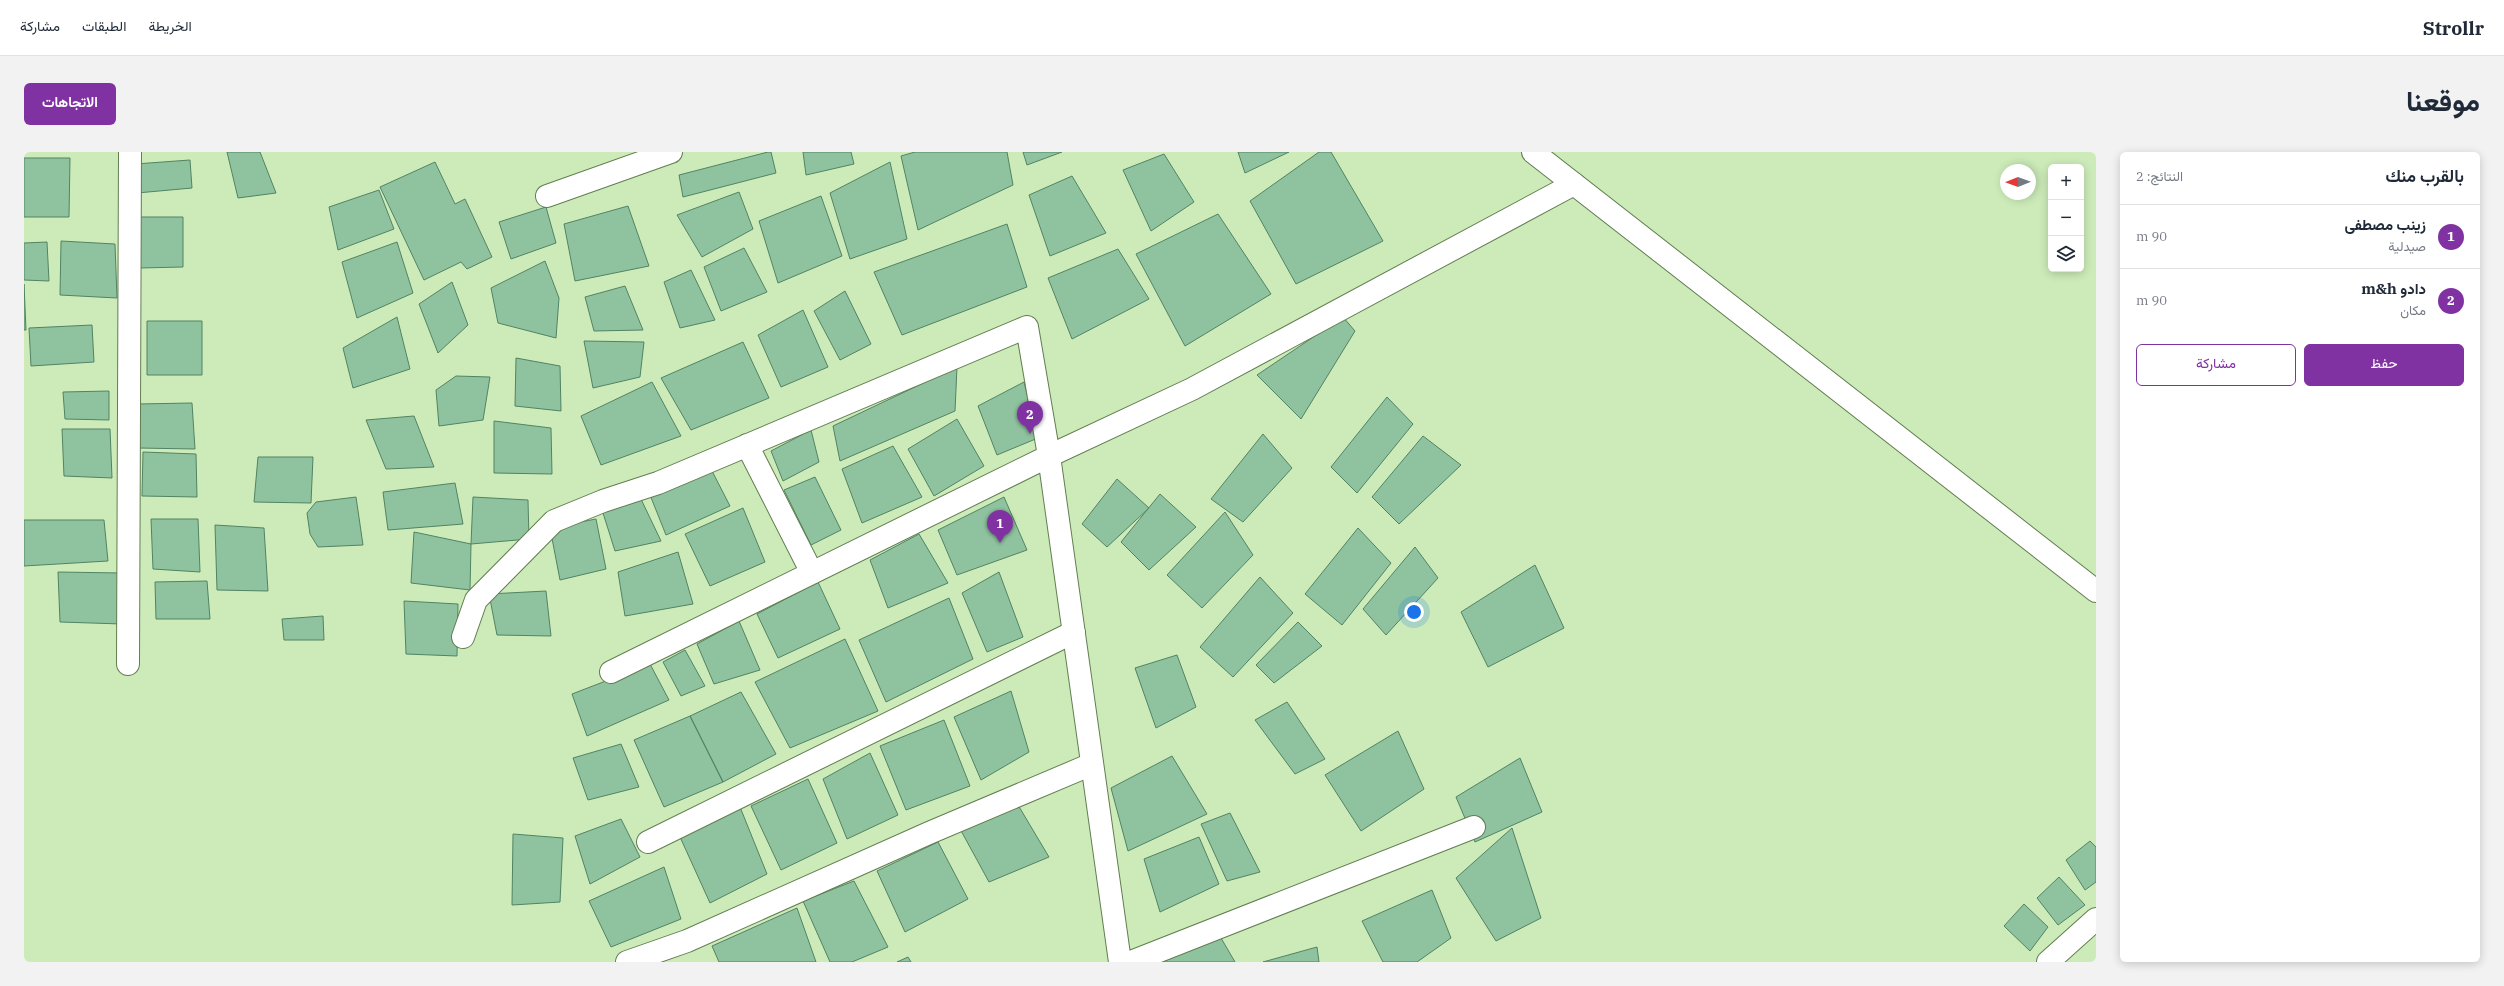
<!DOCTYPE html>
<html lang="ar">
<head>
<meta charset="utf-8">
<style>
	:root { --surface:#fff; --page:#f2f2f3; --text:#1f2937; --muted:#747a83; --line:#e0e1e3; --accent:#8132a2 }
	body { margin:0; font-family:"IBM Plex Serif",Vazirmatn,serif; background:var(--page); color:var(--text); direction:rtl }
	.controls { position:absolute; right:12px; top:12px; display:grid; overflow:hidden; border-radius:6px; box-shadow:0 2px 10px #0003 }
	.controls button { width:36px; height:36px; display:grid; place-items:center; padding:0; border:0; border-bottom:1px solid var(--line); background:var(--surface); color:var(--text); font:20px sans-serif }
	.compass { position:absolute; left:1976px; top:12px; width:36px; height:36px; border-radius:50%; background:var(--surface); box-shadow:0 2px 10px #0003; rotate:269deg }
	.you { position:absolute; left:1390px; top:460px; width:14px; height:14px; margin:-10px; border:3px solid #fff; border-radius:50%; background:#1a73e8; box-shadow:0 0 0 6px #1a73e833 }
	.badge { display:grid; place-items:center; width:26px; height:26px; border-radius:50%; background:var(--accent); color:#fff; font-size:13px; font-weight:700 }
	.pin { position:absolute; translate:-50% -33px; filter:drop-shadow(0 1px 2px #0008) }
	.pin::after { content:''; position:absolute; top:21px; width:14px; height:12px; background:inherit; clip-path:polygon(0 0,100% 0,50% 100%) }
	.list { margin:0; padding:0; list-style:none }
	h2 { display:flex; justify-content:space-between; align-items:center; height:52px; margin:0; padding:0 16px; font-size:17px }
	h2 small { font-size:13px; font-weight:400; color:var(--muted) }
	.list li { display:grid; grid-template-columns:26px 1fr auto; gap:12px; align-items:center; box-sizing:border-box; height:64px; padding:0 16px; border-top:1px solid var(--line) }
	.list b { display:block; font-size:15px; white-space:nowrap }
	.list p { margin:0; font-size:13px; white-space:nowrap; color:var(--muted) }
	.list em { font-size:13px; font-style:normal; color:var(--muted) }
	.actions { display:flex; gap:8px; padding:12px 16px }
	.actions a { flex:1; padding:9px 0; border:1px solid var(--accent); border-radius:6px; text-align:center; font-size:14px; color:var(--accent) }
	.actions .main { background:var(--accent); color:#fff }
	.icon { flex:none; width:22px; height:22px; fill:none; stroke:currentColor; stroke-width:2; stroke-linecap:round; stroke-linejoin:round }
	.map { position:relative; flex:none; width:2072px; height:810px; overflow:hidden; direction:ltr; border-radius:6px }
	header { display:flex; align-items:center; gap:24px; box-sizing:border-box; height:56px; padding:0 20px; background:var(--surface); border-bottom:1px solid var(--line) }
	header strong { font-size:19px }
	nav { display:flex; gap:22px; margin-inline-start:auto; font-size:14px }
	.intro { display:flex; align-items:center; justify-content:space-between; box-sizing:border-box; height:96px; padding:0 24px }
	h1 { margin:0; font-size:28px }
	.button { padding:10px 18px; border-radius:6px; background:var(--accent); color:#fff; font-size:14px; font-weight:700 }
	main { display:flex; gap:24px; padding:0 24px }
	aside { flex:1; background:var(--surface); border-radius:6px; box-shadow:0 2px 10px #0003 }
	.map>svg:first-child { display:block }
	.building { fill:#8fc39f; stroke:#528362 }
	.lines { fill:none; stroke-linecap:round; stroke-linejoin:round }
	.minor-casing { stroke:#627e51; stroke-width:24 }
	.tertiary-casing { stroke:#627e51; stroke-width:24 }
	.minor { stroke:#fff; stroke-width:22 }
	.tertiary { stroke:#fff; stroke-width:22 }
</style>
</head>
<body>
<header>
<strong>Strollr</strong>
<nav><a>الخريطة</a><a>الطبقات</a><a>مشاركة</a></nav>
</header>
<div class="intro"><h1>موقعنا</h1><a class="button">الاتجاهات</a></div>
<main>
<aside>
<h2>بالقرب منك<small>النتائج: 2</small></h2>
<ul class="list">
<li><span class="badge">1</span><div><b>زينب مصطفى</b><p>صيدلية</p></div><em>90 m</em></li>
<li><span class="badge">2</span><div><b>دادو m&amp;h</b><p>مكان</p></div><em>90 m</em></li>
</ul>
<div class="actions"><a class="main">حفظ</a><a>مشاركة</a></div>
</aside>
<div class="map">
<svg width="2072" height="810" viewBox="0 0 2072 810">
	<rect width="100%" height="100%" fill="#ccebb9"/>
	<path class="building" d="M203,0H236L252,41L214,46Z
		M744,0H747L752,21L659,45L655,23Z
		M779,0H827L830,12L782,23Z
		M891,0H983L989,33L894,78L877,4Z
		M999,0H1038L1003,13Z
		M1214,0H1265L1221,21Z
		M1295,0H1307L1359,89L1272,132L1226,49Z
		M1140,2L1170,50L1127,79L1099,18Z
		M0,6H46L45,65H0Z
		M166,8L168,36L113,41L111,12Z
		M411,10L431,52L441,47L468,105L443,117L437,110L400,128L356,35Z
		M866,10L883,87L826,107L806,41Z
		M1048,24L1082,81L1026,104L1005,43Z
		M355,38L370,77L314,98L305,55Z
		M715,40L729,77L678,105L653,63Z
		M797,44L818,104L754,131L735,69Z
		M604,54L625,114L551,129L540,72Z
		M522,55L532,91L487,107L475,70Z
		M1194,62L1247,142L1161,194L1112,102Z
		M115,65H159V115L116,116Z
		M983,72L1003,135L878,183L850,120Z
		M37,89L91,92L93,146L36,143Z
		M23,90L25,129L0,128V91Z
		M373,90L389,141L333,166L318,110Z
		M720,96L743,140L697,159L680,115Z
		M1094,97L1125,147L1048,187L1024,126Z
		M521,109L535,146L532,186L474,171L467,136Z
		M667,118L691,168L656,176L640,130Z
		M428,130L444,173L414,201L395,152Z
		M0,132L2,178H0Z
		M601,134L619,178L570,179L561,145Z
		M821,139L847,192L816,208L790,159Z
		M779,158L804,215L757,235L734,183Z
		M373,165L386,217L329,236L319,196Z
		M1319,165L1331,179L1277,267L1233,223Z
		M123,169H178V223H123Z
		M68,173L70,210L7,214L5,176Z
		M560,189L620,190L616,225L569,236Z
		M719,190L745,246L667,278L637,226Z
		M492,206L536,214L537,259L491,254Z
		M933,215L931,259L816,309L809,274Z
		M432,224L466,225L459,268L415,274L412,238Z
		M628,230L657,284L577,313L557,264Z
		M1000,230L1014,286L973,303L954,254Z
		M85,239V268L41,267L39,240Z
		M1363,245L1389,272L1333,341L1307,315Z
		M168,251L171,297L114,296L113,252Z
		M390,264L410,315L362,317L342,268Z
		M933,267L960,314L910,344L884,297Z
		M470,269L527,276L528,322L470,321Z
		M38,277H86L88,326L40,324Z
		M787,278L795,310L759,329L747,299Z
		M1239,282L1268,316L1219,370L1187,347Z
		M1399,284L1437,313L1375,372L1348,345Z
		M869,294L898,345L838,371L818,317Z
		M119,300L172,302L173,345L118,344Z
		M234,305H289L287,351L230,350Z
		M687,317L706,354L642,383L626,343Z
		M791,325L817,378L787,393L760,338Z
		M1093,327L1125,356L1083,395L1058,372Z
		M431,331L439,372L364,378L359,340Z
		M1136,342L1172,375L1125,418L1097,390Z
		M332,345L339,393L294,395L286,382L283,361L292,350Z
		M449,345L504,348L505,387L447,392Z
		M616,345L637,389L591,399L579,361Z
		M980,345L1003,398L933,423L914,378Z
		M719,356L741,410L686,434L661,382Z
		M1201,360L1229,403L1178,456L1143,423Z
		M127,367H174L176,420L129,417Z
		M572,367L582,417L536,428L526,376Z
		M0,368H80L84,409L0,414Z
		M191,373L240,376L244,439L193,438Z
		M1334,376L1367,411L1318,473L1281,442Z
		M390,380L447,392L446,438L387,431Z
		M895,382L924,431L864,456L846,408Z
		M1391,395L1414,426L1362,483L1339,457Z
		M654,400L669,452L601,464L594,420Z
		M1511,413L1540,476L1464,515L1437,460Z
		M34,420L97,421L98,472L36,470Z
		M975,420L999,485L963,500L938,441Z
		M1236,425L1269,461L1209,525L1176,495Z
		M183,429L186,467H132L131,430Z
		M794,430L816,477L754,506L733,462Z
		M522,439L527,484L473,483L465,442Z
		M925,446L949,507L862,550L835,488Z
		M380,449L434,452L433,504L382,502Z
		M299,464L300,488H260L258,467Z
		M715,469L736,518L690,532L673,492Z
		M1274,470L1298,494L1250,531L1232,513Z
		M821,487L854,559L766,596L731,530Z
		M661,498L681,534L657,544L639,510Z
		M1153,503L1172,555L1132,576L1111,516Z
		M626,512L645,548L563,584L548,542Z
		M987,539L1005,600L957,628L930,565Z
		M717,540L752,602L699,630L666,564Z
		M1263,550L1301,607L1271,622L1231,568Z
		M666,564L699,630L640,655L610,588Z
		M920,568L946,634L882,658L856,594Z
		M1374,579L1400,637L1337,679L1301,623Z
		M597,592L615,635L564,648L549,606Z
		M846,601L874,663L823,687L799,627Z
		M1148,604L1183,662L1104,699L1087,636Z
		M1496,606L1518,660L1451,690L1432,645Z
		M784,627L813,691L757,718L727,654Z
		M994,653L1025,705L965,730L935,675Z
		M716,655L743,722L686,751L656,685Z
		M1206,661L1236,720L1203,729L1177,672Z
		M597,667L616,705L566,732L551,684Z
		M1488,676L1517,766L1472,789L1432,726Z
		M489,682L539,686L536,750L488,753Z
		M1175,685L1195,732L1136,760L1120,707Z
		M2066,689L2072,695V730L2061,738L2042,708Z
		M914,690L944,747L881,780L853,719Z
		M640,715L657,767L587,795L565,749Z
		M2035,725L2061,753L2034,773L2013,746Z
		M830,729L864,795L828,810H806L779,749Z
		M1408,738L1427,786L1393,810H1359L1338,769Z
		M2000,752L2024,775L2006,799L1980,774Z
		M773,756L792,810H695L688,794Z
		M1197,786L1211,810H1138Z
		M1293,795L1295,810H1239Z
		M884,805L887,810H873Z"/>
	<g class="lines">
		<defs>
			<path id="minor" d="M523,44L647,0
				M723,293L788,421
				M439,485L452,448L530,369L579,349L634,331L1003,175L1025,304L1096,810
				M104,512L106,0
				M587,520L1025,304L1168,237L1550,32
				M624,690L1050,480
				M603,810L663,789L905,681L1068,612
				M1107,810L1450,675
				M2024,810L2072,767"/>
			<path id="tertiary" d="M1509,0L2072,439"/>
		</defs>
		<use href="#minor" class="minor-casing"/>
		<use href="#tertiary" class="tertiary-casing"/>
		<use href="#minor" class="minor"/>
		<use href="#tertiary" class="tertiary"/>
	</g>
</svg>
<div class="controls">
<button>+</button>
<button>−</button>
<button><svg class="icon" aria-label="layers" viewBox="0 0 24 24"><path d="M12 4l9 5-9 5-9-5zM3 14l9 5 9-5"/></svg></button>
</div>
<svg class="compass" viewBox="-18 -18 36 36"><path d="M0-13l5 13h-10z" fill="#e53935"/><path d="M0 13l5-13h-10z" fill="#747a83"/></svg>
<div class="you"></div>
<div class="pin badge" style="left:976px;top:391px">1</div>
<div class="pin badge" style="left:1006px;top:282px">2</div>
</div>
</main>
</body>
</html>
